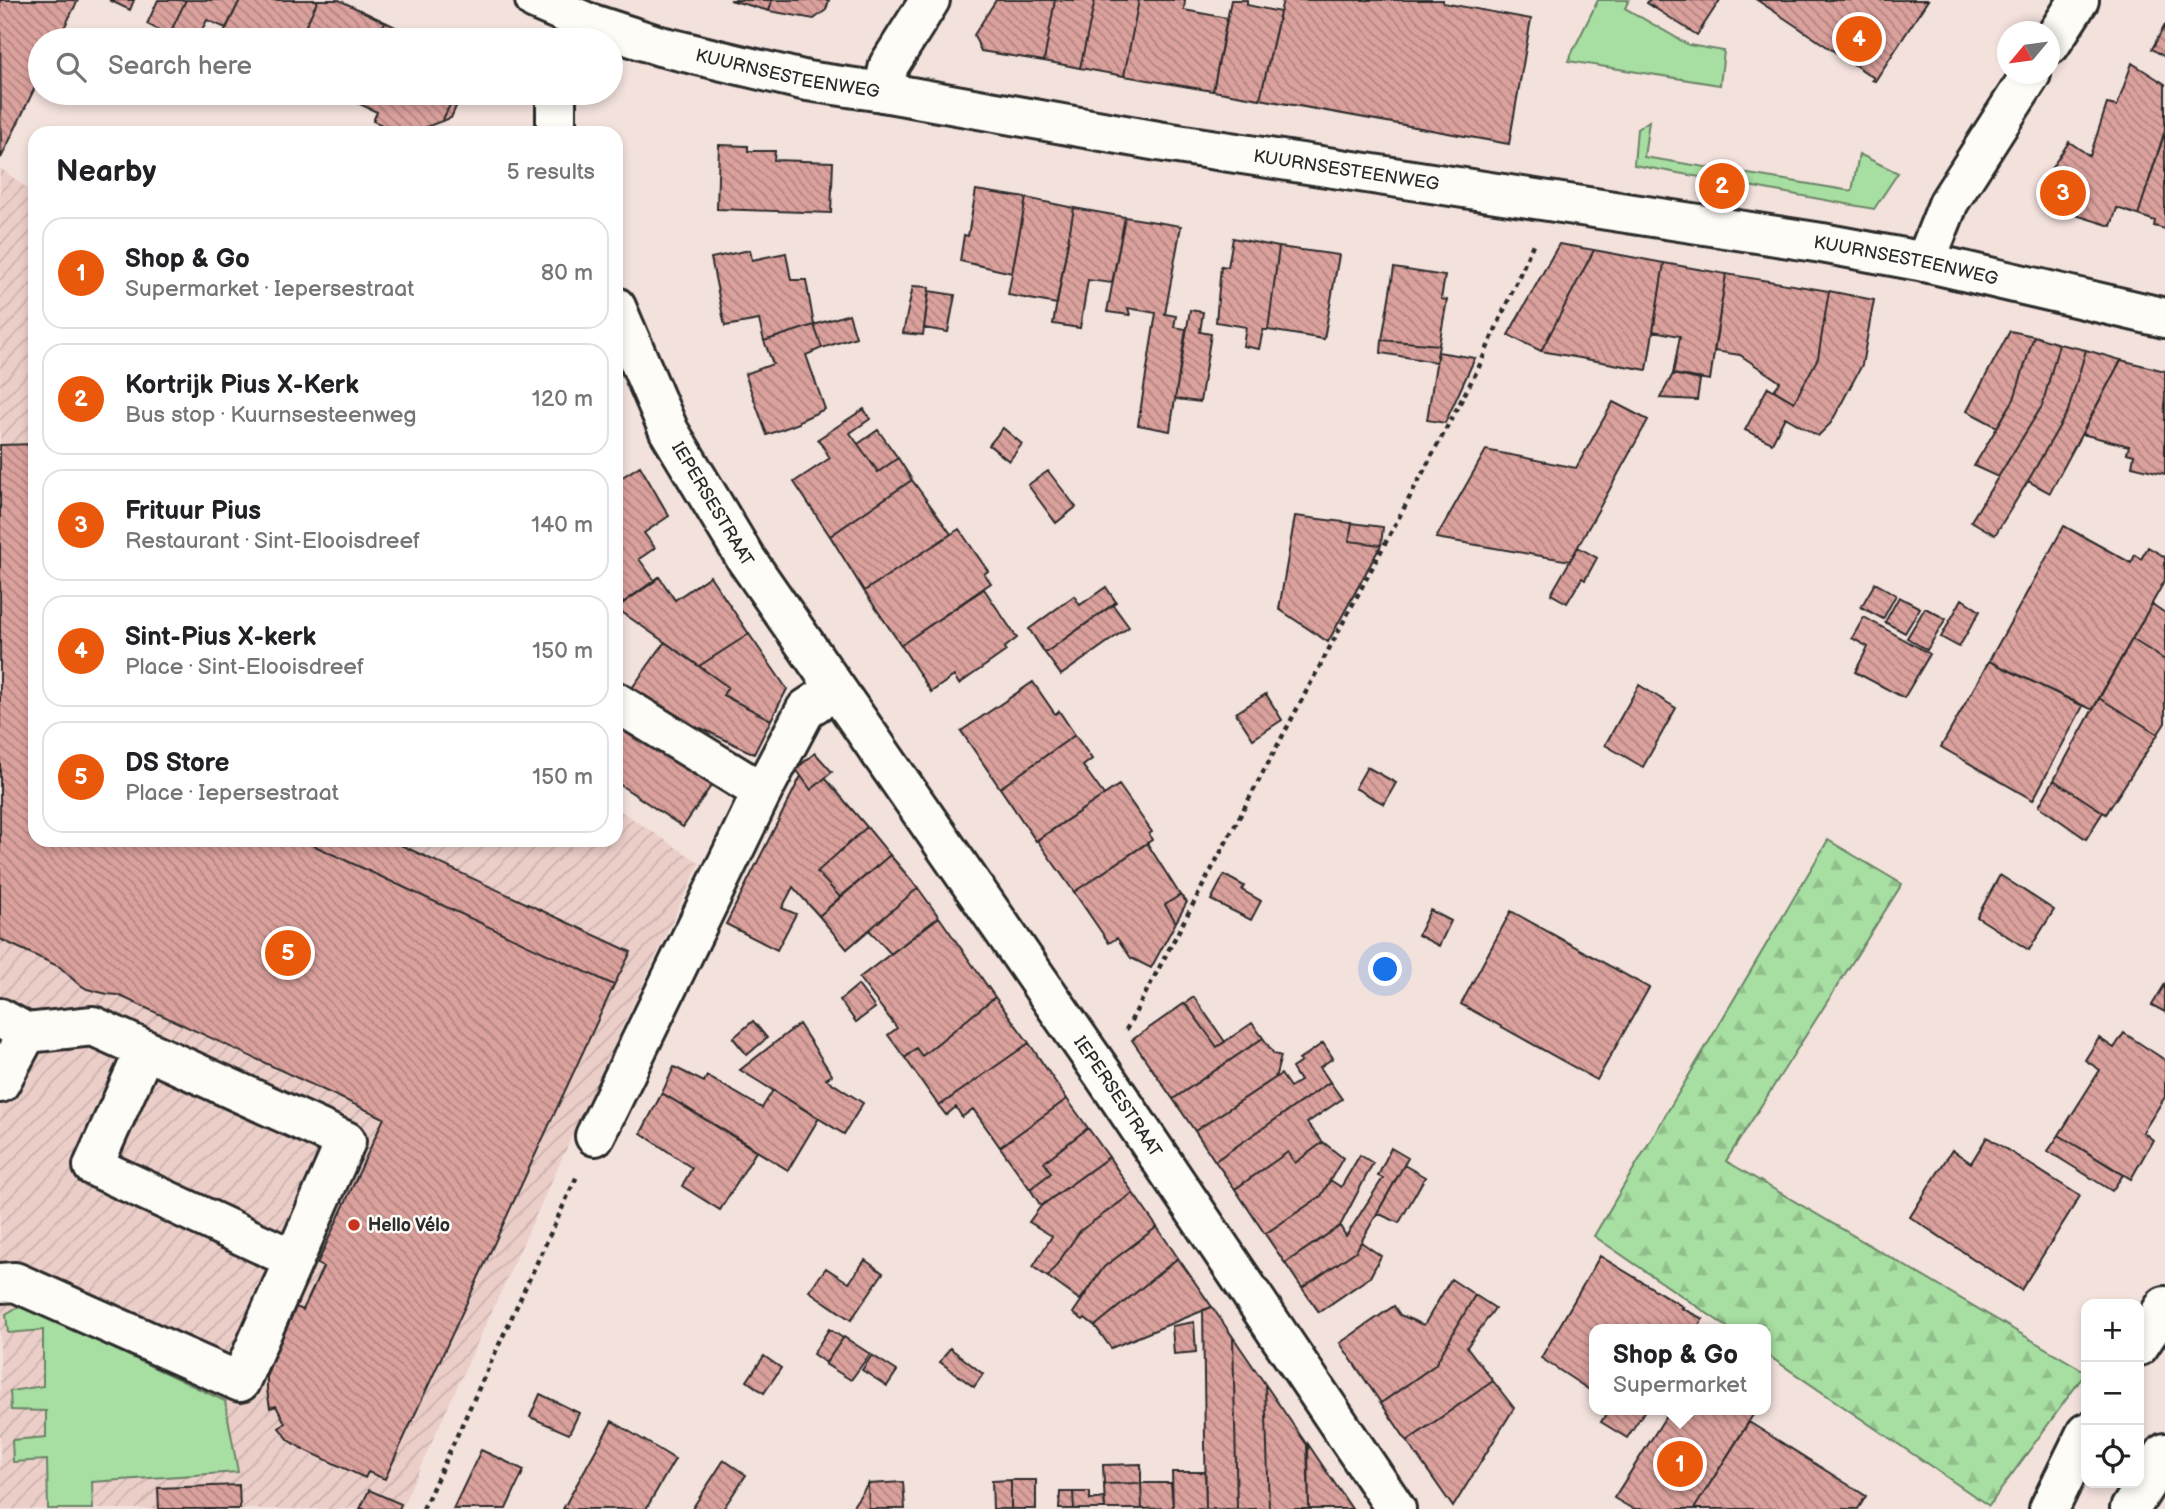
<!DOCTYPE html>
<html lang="en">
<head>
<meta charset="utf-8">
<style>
	:root { --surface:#fff; --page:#f2f2f2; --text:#202124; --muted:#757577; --line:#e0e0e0; --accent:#ea580c }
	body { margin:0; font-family:"Balsamiq Sans",sans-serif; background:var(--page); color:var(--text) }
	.controls { position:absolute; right:21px; bottom:21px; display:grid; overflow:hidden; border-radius:14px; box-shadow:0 4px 10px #0003 }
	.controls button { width:63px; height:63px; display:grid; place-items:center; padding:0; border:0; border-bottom:2px solid var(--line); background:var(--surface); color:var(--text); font:35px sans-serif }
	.compass { position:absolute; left:1997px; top:21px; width:63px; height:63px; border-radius:50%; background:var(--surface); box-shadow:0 4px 10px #0003; rotate:241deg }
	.you { position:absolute; left:1386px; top:970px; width:24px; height:24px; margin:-18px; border:5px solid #fff; border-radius:50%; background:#1a73e8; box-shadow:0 0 0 10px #1a73e833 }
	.badge { display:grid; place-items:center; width:46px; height:46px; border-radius:50%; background:var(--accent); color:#fff; font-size:23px; font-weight:700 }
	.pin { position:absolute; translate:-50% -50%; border:4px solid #fff; box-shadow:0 2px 7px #0006 }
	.popup { position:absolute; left:1589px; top:1324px; width:182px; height:91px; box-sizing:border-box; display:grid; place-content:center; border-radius:14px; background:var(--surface); filter:drop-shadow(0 2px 5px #0005); font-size:23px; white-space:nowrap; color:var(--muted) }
	.popup b { font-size:26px; color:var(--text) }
	.popup::after { content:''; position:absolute; left:50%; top:100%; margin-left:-14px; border:14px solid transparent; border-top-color:var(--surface) }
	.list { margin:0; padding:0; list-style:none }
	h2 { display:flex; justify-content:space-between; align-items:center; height:91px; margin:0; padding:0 28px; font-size:30px }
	h2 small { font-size:23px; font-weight:400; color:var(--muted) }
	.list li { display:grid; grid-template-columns:46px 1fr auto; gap:21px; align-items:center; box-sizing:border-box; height:112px; margin:0 14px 14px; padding:0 14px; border:2px solid var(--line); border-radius:21px }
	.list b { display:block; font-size:26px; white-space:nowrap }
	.list p { margin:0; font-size:23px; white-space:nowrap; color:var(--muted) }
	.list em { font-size:23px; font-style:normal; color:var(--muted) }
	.icon { flex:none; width:38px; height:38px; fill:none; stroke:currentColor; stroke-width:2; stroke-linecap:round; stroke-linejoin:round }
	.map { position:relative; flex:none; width:2165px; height:1509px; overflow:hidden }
	.search { position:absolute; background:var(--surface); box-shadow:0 4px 10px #0003; left:28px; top:28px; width:595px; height:77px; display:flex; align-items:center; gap:18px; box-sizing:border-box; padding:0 24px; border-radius:38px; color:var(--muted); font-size:26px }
	.panel { position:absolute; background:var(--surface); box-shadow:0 4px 10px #0003; left:28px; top:126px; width:595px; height:721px; border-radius:21px }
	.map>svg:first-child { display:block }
	.industrial { fill:url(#industrial-furrows) }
	.grass { fill:#a7dea1; stroke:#698466; stroke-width:2 }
	.forest { fill:url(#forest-firs); stroke:#698466; stroke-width:2 }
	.building { fill:url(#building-back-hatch); stroke:#2b2b2b; stroke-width:2 }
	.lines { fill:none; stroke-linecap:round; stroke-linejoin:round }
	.minor-casing { stroke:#2b2b2b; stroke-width:44 }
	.path { stroke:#2b2b2b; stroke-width:4.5; stroke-dasharray:5 5; stroke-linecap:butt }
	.minor { stroke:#fdfcf7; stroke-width:38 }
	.poi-dot { fill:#c8321e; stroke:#fdfcf7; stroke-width:2.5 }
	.labels { text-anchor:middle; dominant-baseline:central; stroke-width:5; stroke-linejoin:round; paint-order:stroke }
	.street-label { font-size:18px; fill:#2b2b2b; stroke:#fdfcf7 }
	.poi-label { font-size:18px; font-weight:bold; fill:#2b2b2b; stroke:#fdfcf7; text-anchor:start }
</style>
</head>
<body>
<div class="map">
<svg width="2165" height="1509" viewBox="0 0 2165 1509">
	<defs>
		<pattern id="industrial-furrows" width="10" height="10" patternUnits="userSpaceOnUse" patternTransform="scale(1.75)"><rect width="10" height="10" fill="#eccec9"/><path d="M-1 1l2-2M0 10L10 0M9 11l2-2" fill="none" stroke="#cbb1ad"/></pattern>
		<pattern id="forest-firs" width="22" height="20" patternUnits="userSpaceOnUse" patternTransform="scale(1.75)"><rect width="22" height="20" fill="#a7dea1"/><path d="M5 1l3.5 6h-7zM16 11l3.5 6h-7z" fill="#90bf8b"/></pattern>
		<pattern id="building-back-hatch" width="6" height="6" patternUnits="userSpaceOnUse" patternTransform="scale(1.75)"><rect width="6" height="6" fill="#dba19d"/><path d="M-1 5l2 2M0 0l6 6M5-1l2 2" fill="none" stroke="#b28380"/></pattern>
	</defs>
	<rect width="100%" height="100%" fill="#f3e1dc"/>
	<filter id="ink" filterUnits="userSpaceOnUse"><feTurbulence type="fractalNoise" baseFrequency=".0143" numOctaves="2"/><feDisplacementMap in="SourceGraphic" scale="14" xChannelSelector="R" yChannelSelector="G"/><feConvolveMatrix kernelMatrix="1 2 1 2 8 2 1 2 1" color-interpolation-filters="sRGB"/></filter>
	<g filter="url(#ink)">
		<path class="industrial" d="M0,168L35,194V840H616V808L700,863L626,1019L401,1509H0Z"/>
		<path class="grass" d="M1598,0H1629L1625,8L1689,45L1724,51L1720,85L1568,61Z
			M1649,121L1644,157L1852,191L1859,154L1898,173L1874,209L1634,165L1637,129Z
			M21,1305L225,1401L238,1472L92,1482L93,1509H48L47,1460L13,1462L12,1440L46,1437V1411L11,1410L10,1391L43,1386V1330L8,1333L6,1314Z"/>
		<path class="forest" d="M1828,840L1902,884L1726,1161L2086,1372L1989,1506L1766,1354V1329H1730L1594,1236Z"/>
		<path class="building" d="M0,0H78L58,40H40V77L1,158Z
			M109,0H134L130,10Z
			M158,0H186L169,35L147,24Z
			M186,0H240L226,28L207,20L197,40H181L169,35Z
			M240,0H318L299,40H240L224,33Z
			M318,0H339L385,22L376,40H299Z
			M730,0H772L769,11Z
			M772,0H829L826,10L814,19L769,11Z
			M996,0H1055L1044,61L981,51L974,35Z
			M1055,0H1095L1080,68L1044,61Z
			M1095,0H1139L1124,76L1080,68Z
			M1139,0H1185L1184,10L1227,18L1213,91L1124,76Z
			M1231,0H1247V5L1280,12L1260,99L1213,91Z
			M1283,0H1443V3L1531,19L1509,144L1260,99Z
			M1649,0H1720L1697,35L1647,3Z
			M1757,0H1928L1875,81L1872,80L1874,78Z
			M385,22L422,40H376Z
			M2165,25V57L2152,49Z
			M2132,63L2165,84V130L2138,215L2117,208L2111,226L2053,208L2041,184L2069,142L2090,156L2107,104L2117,106Z
			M335,93H352L349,99Z
			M352,93H456L442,121L411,133H400L373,121L377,112L349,99Z
			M456,93H462L451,118L442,121Z
			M2164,135H2165V229L2154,226L2155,221L2138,215Z
			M719,145L748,146V151H775L774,160L833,162L831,213L717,209Z
			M976,190L1026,198L1012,273L960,261L964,235L968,236Z
			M1026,198L1074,208L1057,304L1008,295Z
			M1074,208L1125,217L1112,283L1088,280L1080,328L1053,324Z
			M1125,217L1181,226L1165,314L1176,316L1174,327L1186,329L1170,431L1138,425L1156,313L1128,308L1130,315L1107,312Z
			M1233,238L1279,247L1268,330H1263L1259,349L1243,346L1246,327L1216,322L1221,266L1228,267Z
			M1559,244L1594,250L1541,351L1508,335Z
			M1279,247L1339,255L1324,339L1268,330Z
			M750,250L752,260L786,253L791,280H806L814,325L764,341L759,320L725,326L711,258Z
			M1594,250L1664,263L1647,370L1541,351Z
			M1664,263L1726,274L1710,380L1673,374L1680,336L1653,331Z
			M1394,268L1445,276L1441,299L1447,300L1439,345L1382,340Z
			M1726,274L1829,291L1818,358L1794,402L1774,390L1780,382L1740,355L1714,351Z
			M913,286L929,287L923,335L903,333Z
			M929,291L955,295L948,332L924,328Z
			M1829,291L1874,300L1862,365L1831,423L1818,436L1785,417L1772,443L1745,430L1768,387L1794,402L1818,358Z
			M1190,310L1203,312L1200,332L1211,334L1200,402L1175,399Z
			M849,314L856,337L822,348L814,325Z
			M814,325L822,348L806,355L825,409L799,421V423L767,435L745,374L773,364L764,341Z
			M2010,331L2034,336L2014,399L1997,427L1967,411Z
			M2034,336L2059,344L2042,406L1998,477L1974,466L2014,399Z
			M1382,340L1439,345L1436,362L1381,353Z
			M2059,344L2086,350L2068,411L2028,481L1995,535L1971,521L2042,406Z
			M2086,350L2121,360L2050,493L2028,481L2068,411Z
			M1438,352L1475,358L1445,423L1427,420Z
			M2121,360L2165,371V474L2132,466L2134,455L2127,453L2129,446L2082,434Z
			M1673,374L1700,380L1697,400L1660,398Z
			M1613,402L1648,420L1570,561L1436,538L1486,450L1576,468Z
			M864,409L870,419L850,433L878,472L898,458L912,480L830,536L794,482L830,458L818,439Z
			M1003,428L1022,444L1009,461L989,445Z
			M878,430L898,458L878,472L858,444Z
			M35,444V840H302L614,985L385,1479L368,1472L365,1478L301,1448L289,1440L279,1428L285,1423L276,1406L270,1408L267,1390V1375L274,1355L296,1307L303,1310L323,1267L317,1264L384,1118L118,995L107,994L87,989L77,983L60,967L0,939V445Z
			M640,466L669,516L644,533L655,548L639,559L655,581L616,608V481Z
			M1048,471L1076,507L1056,523L1028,485Z
			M912,480L951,534L864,591L830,536Z
			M1295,516L1352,523L1349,541L1381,545L1328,642L1279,609Z
			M1352,523L1383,527L1381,545L1349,541Z
			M2064,526L2131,563L2135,555L2141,559L2148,547L2165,557V580L2093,710L1989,661Z
			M959,529L988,571L984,574L991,583L901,645L864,591Z
			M1578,547L1597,558L1585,580L1582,578L1567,603L1551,594Z
			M710,576L749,634L699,666L616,608L659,577L675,600Z
			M1875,583L1896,595L1883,619L1861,607Z
			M1106,587L1116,602L1045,653L1029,629L1074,596L1080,605Z
			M984,589L1017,638L1004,648L1006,651L959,684L954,676L931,692L901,645Z
			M1899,597L1920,608L1905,633L1885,622Z
			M1962,599L1980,611L1959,647L1941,637Z
			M2152,604L2165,613V660L2132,639Z
			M1113,605L1129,627L1061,675L1045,653Z
			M1925,608L1946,619L1927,650L1907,638Z
			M1864,617L1930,654L1904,698L1855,672L1868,647L1852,638Z
			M749,634L787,689L771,720L723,695L728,687L699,666Z
			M2132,639L2165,660V723L2158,734L2099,698Z
			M665,642L728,687L723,695L771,720L754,754L701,728L695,733L632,688Z
			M1989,661L2083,706L2033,800L1941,747Z
			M1033,682L1055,714L1059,711L1075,735L1000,788L961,731Z
			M1639,685L1676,708L1643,767L1605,745Z
			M1266,694L1282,720L1253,739L1236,713Z
			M2099,698L2158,734L2106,814L2054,780Z
			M616,713L715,780L683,827L616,782Z
			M1075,735L1092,759L1083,766L1104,795L1036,841L1000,788Z
			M815,753L832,772L811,790L796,769Z
			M1367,767L1396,783L1384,804L1355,788Z
			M801,776L811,790L825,778L867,827L817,872L840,897L819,916L793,887L782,908L796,914L777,950L726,924Z
			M2054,780L2103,812L2086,839L2039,806Z
			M1119,785L1152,832L1149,834L1152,840L1074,892L1037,840Z
			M867,827L890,855L840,897L817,872Z
			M302,840H390L631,952L614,985Z
			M1147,843L1180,895L1165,905L1176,922L1151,968L1131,958L1117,938L1109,943L1074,892Z
			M890,855L918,888L847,949L819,916Z
			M1224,875L1244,886L1242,890L1261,901L1251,920L1211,900Z
			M2000,875L2054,910L2029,950L1977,917Z
			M918,888L939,917L891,954L869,930Z
			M1180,895L1187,902L1176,922L1165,905Z
			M1430,910L1451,921L1439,946L1418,935Z
			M1511,911L1649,988L1597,1080L1461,1004Z
			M939,917L995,997L922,1056L916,1048L905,1058L888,1035L897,1028L859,978Z
			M2165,984V1012L2152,1005Z
			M858,985L875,1008L856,1022L840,1000Z
			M995,997L1029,1043L939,1106L905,1058L916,1048L922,1056Z
			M1194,997L1225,1042L1217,1047L1185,1003Z
			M1185,1003L1217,1047L1252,1023L1263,1038L1173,1099L1132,1040Z
			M753,1021L767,1038L747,1055L733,1038Z
			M799,1024L832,1075L826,1079L863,1103L844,1134L740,1070Z
			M2124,1033L2165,1060V1097L2143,1132L2153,1140L2131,1179L2059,1135L2100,1070L2085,1060L2099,1038L2114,1048Z
			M1263,1038L1274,1054L1281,1056L1275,1078L1195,1131L1173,1099Z
			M1029,1043L1067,1099L1000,1147L973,1109L962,1117L956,1107L946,1115L939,1106Z
			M1323,1043L1333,1058L1320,1067L1330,1082L1215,1161L1195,1131L1281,1074L1290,1087L1300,1081L1292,1068L1301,1062L1299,1060Z
			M674,1067L704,1082L707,1076L762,1108L773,1090L819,1118L788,1170L662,1093Z
			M1330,1082L1342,1099L1307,1123L1323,1142L1295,1163L1288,1152L1235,1189L1215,1161Z
			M662,1093L757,1150L720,1210L682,1186L692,1168L641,1133Z
			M1067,1099L1088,1128L1044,1162L1051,1173L1030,1189L1000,1147Z
			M1088,1128L1109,1157L1041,1206L1030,1189L1051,1173L1044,1162Z
			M2059,1135L2123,1175L2112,1191L2048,1151Z
			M1987,1137L2080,1196L2021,1290L1910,1217L1952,1150L1971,1163Z
			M1323,1142L1343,1158L1321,1196L1265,1234L1235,1189L1288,1152L1295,1163Z
			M1391,1148L1408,1158L1356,1251L1302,1288L1285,1263L1340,1226L1346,1236L1383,1178L1378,1176Z
			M1360,1155L1373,1163L1340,1226L1285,1263L1265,1234L1321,1196L1330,1180L1341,1187Z
			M1109,1157L1133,1193L1080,1231L1048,1277L1033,1267L1052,1236L1029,1222L1041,1206Z
			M1404,1165L1425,1177L1399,1223L1377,1213Z
			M1133,1193L1157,1227L1104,1267L1080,1300L1048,1277L1080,1231Z
			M1157,1227L1178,1258L1095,1326L1085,1318L1083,1320L1073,1313L1104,1267Z
			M1361,1242L1381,1256L1370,1277L1319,1312L1302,1288L1356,1251Z
			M1600,1256L1683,1307L1681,1308L1703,1319L1696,1329H1594V1393L1541,1358Z
			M1178,1258L1212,1307L1111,1348L1095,1326Z
			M865,1260L883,1273L851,1320L809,1291L826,1268L849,1283Z
			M1451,1279L1475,1295L1435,1365L1381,1403L1340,1343L1394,1306L1400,1315L1424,1325Z
			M1475,1295L1495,1308L1467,1347L1493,1381L1407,1441L1381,1403L1435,1365Z
			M1212,1307L1233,1337L1237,1509H1206L1203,1310Z
			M1194,1322L1196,1352L1174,1354L1172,1326Z
			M829,1329L843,1338L826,1363L813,1354Z
			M844,1337L870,1354L851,1380L825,1364Z
			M1233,1337L1265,1384L1269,1509H1237Z
			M950,1348L983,1374L974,1387L940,1362Z
			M872,1355L897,1371L887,1386L862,1370Z
			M764,1356L781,1368L764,1393L747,1381Z
			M1493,1381L1514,1408L1453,1507L1407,1441Z
			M1265,1384L1307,1445L1309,1509H1269Z
			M540,1394L579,1413L569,1434L530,1417Z
			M1609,1410H1645L1627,1438L1601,1422Z
			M1670,1410H1756L1694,1509H1633L1614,1498Z
			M612,1421L675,1459L646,1509H563Z
			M1749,1422L1866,1496L1858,1509H1694Z
			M1308,1444L1352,1509H1309Z
			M481,1450L524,1470L506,1509H453Z
			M724,1460L746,1475L723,1509H692Z
			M1141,1464V1483L1104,1484L1103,1465Z
			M1172,1472H1205L1206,1509H1173Z
			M1011,1480V1509H993L992,1481Z
			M1011,1480H1036V1509H1011Z
			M903,1482L905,1509H869L868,1484Z
			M1141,1483L1142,1509H1105L1104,1484Z
			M1141,1483H1171L1173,1508L1142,1509Z
			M868,1484L869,1509H851Z
			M239,1485L240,1509H159L158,1488Z
			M369,1490L401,1504L399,1509H360Z
			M1060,1492H1073L1074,1509H1059Z
			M1073,1492H1090V1500L1104,1498L1105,1509H1074Z"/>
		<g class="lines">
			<defs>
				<g id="minor">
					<path id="s1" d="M535,0L586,22L660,46L807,81L883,92L1158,141L1822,243L1925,262L2165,318"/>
					<path d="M2050,45L2079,0"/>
					<path d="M883,92L889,65L930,0"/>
					<path d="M556,133V93"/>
					<path d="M1925,262L1949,202L2031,74"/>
					<path id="s2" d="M616,307L669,431L746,559L1103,1074L1396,1509"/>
					<path d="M616,702L762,792"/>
					<path d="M0,1018L27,1033L0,1083"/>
					<path d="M145,1050L93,1166L293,1259"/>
					<path d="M595,1136L762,792L806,709L835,690"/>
					<path d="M0,1283L15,1282L240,1382L346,1141L93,1026L27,1033"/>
					<path d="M2139,1346L2165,1306"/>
					<path d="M2049,1509L2086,1433"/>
					<path d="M2130,1509L2165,1453"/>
				</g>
			</defs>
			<use href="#minor" class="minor-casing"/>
			<path class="path" d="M1126,1030L1478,369L1534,242
				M423,1509L577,1176"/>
			<use href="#minor" class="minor"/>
		</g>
	</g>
	<circle class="poi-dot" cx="354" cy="1225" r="7"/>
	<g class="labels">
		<g class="street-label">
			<text stroke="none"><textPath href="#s1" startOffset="264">KUURNSESTEENWEG</textPath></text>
			<text stroke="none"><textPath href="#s1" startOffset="831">KUURNSESTEENWEG</textPath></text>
			<text stroke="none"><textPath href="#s1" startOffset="1398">KUURNSESTEENWEG</textPath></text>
			<text stroke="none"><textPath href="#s2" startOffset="220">IEPERSESTRAAT</textPath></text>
			<text stroke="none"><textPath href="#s2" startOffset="938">IEPERSESTRAAT</textPath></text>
		</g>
		<g class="poi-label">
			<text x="368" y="1225">Hello Vélo</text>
		</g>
	</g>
</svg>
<div class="controls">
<button>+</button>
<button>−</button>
<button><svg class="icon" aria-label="locate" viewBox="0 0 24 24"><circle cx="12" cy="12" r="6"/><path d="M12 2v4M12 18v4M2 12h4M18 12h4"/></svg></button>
</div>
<svg class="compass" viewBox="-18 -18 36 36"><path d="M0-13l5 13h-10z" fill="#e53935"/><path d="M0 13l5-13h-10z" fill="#757577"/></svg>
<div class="you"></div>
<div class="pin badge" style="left:1680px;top:1464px">1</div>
<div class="popup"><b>Shop &amp; Go</b>Supermarket</div>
<div class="pin badge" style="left:1722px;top:186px">2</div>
<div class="pin badge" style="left:2063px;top:193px">3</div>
<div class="pin badge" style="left:1859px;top:39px">4</div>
<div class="pin badge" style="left:288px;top:953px">5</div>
<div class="search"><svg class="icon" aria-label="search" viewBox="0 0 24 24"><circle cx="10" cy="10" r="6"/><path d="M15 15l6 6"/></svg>Search here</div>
<section class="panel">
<h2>Nearby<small>5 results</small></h2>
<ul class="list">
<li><span class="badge">1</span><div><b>Shop &amp; Go</b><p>Supermarket · Iepersestraat</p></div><em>80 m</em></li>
<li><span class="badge">2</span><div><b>Kortrijk Pius X-Kerk</b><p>Bus stop · Kuurnsesteenweg</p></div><em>120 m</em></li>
<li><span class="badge">3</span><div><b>Frituur Pius</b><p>Restaurant · Sint-Elooisdreef</p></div><em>140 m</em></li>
<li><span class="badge">4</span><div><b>Sint-Pius X-kerk</b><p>Place · Sint-Elooisdreef</p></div><em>150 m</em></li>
<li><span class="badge">5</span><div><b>DS Store</b><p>Place · Iepersestraat</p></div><em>150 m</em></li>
</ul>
</section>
</div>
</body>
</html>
